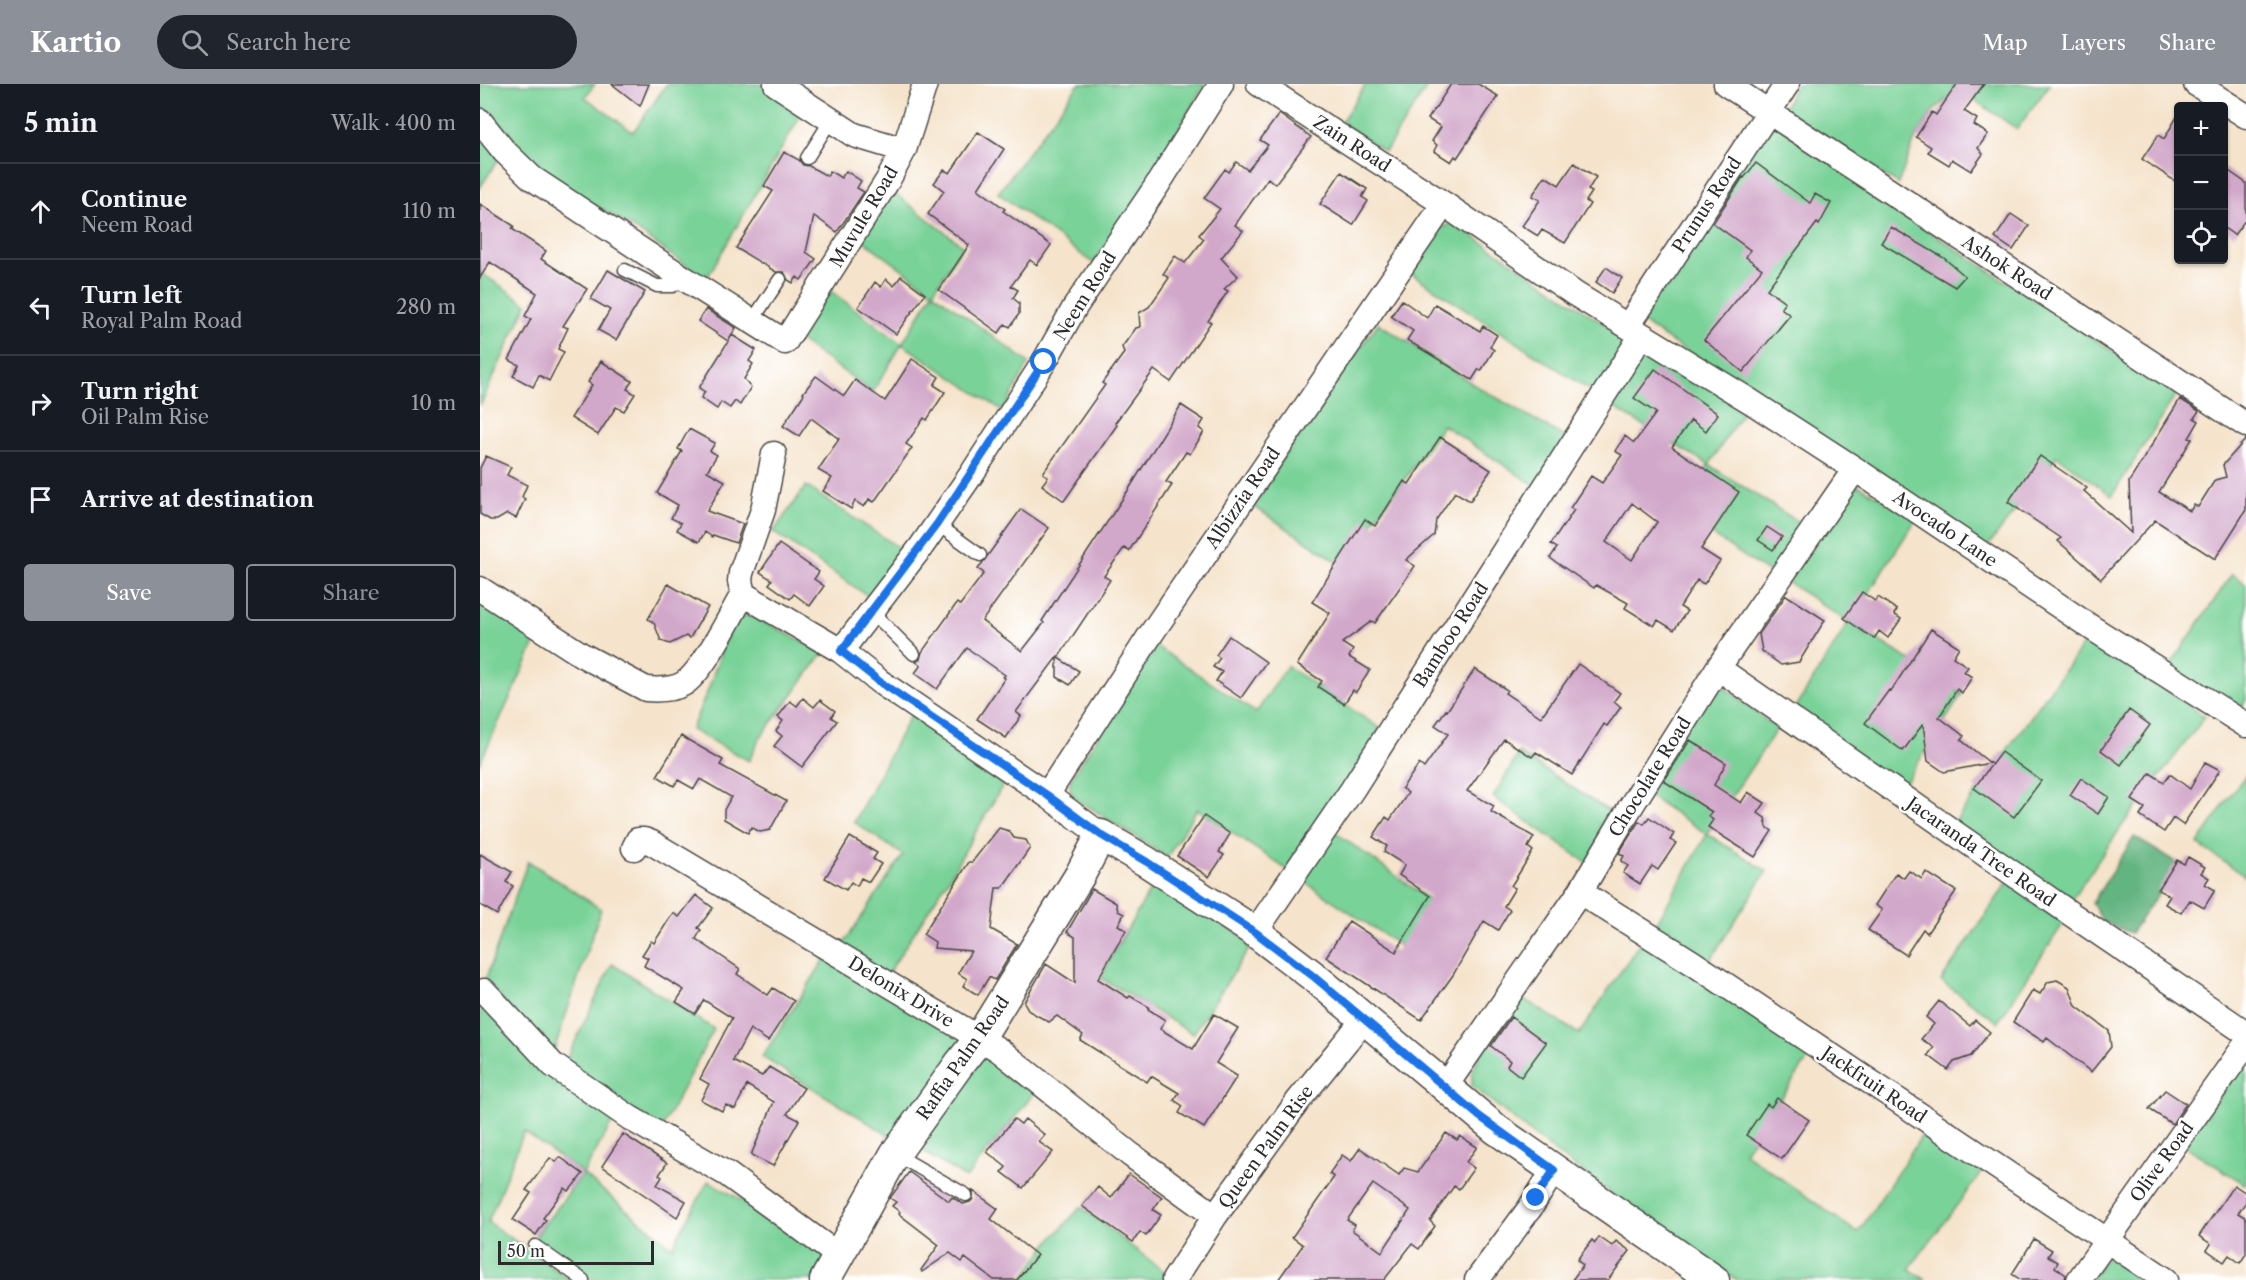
<!DOCTYPE html>
<html lang="en">
<head>
<meta charset="utf-8">
<style>
	:root { --surface:#171b24; --page:#20242c; --text:#f1f3f6; --muted:#9ea1a6; --line:#363941; --accent:#8c9099 }
	body { margin:0; font-family:"Libre Caslon Text",serif; background:var(--page); color:var(--text) }
	.controls { position:absolute; right:18px; top:18px; display:grid; overflow:hidden; border-radius:6px; box-shadow:0 2px 4px #0004 }
	.controls button { width:54px; height:54px; display:grid; place-items:center; padding:0; border:0; border-bottom:2px solid var(--line); background:var(--surface); color:var(--text); font:30px sans-serif }
	.scale { position:absolute; left:18px; bottom:15px; width:156px; box-sizing:border-box; padding-left:6px; border:3px solid #2b2b2b; border-top:0; font-size:16px; line-height:21px; white-space:nowrap; color:#2b2b2b; -webkit-text-stroke:4px #fff; paint-order:stroke }
	.stop { position:absolute; width:18px; height:18px; margin:-14px; border:4px solid #1a73e8; border-radius:50%; background:#fff }
	.stop.end { background:#1a73e8; border-color:#fff; box-shadow:0 2px 6px #0008 }
	.list { margin:0; padding:0; list-style:none }
	h2 { display:flex; justify-content:space-between; align-items:center; height:78px; margin:0; padding:0 24px; font-size:26px }
	h2 small { font-size:20px; font-weight:400; color:var(--muted) }
	.list li { display:grid; grid-template-columns:39px 1fr auto; gap:18px; align-items:center; box-sizing:border-box; height:96px; padding:0 24px; border-top:2px solid var(--line) }
	.list b { display:block; font-size:22px; white-space:nowrap }
	.list p { margin:0; font-size:20px; white-space:nowrap; color:var(--muted) }
	.list em { font-size:20px; font-style:normal; color:var(--muted) }
	.actions { display:flex; gap:12px; padding:18px 24px }
	.actions a { flex:1; padding:14px 0; border:2px solid var(--accent); border-radius:6px; text-align:center; font-size:21px; color:var(--accent) }
	.actions .main { background:var(--accent); color:#fff }
	.icon { flex:none; width:33px; height:33px; fill:none; stroke:currentColor; stroke-width:2; stroke-linecap:round; stroke-linejoin:round }
	.map { position:relative; flex:none; width:1766px; height:1196px; overflow:hidden }
	header { display:flex; align-items:center; gap:36px; box-sizing:border-box; height:84px; padding:0 30px; background:var(--accent); color:#fff }
	header strong { font-size:28px }
	nav { display:flex; gap:33px; margin-inline-start:auto; font-size:21px }
	.search { width:420px; height:54px; background:var(--page); display:flex; align-items:center; gap:15px; box-sizing:border-box; padding:0 21px; border-radius:33px; color:var(--muted); font-size:22px }
	main { display:flex }
	aside { flex:1; background:var(--surface) }
	.map>svg:first-child { display:block }
	.green { fill:#79d298; stroke:#527e62; stroke-width:1.5 }
	.forest { fill:#62b480; stroke:#467056; stroke-width:1.5 }
	.building { fill:#d2a8ca; fill-rule:evenodd }
	.lines { fill:none; stroke-linecap:round; stroke-linejoin:round }
	.service-casing { stroke:#494743; stroke-width:15 }
	.minor-casing { stroke:#494743; stroke-width:27 }
	.tertiary-casing { stroke:#494743; stroke-width:33 }
	.service { stroke:#fff; stroke-width:12 }
	.minor { stroke:#fff; stroke-width:24 }
	.tertiary { stroke:#fff; stroke-width:30 }
	.route { stroke:#1a73e8; stroke-width:8 }
	.labels { text-anchor:middle; dominant-baseline:central; stroke-width:5; stroke-linejoin:round; paint-order:stroke }
	.street-label { font-size:18px; fill:#2b2b2b; stroke:#fff }
</style>
</head>
<body>
<header>
<strong>Kartio</strong>
<div class="search"><svg class="icon" aria-label="search" viewBox="0 0 24 24"><circle cx="10" cy="10" r="6"/><path d="M15 15l6 6"/></svg>Search here</div>
<nav><a>Map</a><a>Layers</a><a>Share</a></nav>
</header>
<main>
<aside>
<h2>5 min<small>Walk · 400 m</small></h2>
<ul class="list">
<li><svg class="icon" aria-label="ahead" viewBox="0 0 24 24"><path d="M12 20V5M6 11l6-6 6 6"/></svg><div><b>Continue</b><p>Neem Road</p></div><em>110 m</em></li>
<li><svg class="icon" aria-label="left" viewBox="0 0 24 24"><path d="M17 20v-9H6M10 6l-5 5 5 5"/></svg><div><b>Turn left</b><p>Royal Palm Road</p></div><em>280 m</em></li>
<li><svg class="icon" aria-label="right" viewBox="0 0 24 24"><path d="M7 20v-9h11M14 6l5 5-5 5"/></svg><div><b>Turn right</b><p>Oil Palm Rise</p></div><em>10 m</em></li>
<li><svg class="icon" aria-label="arrive" viewBox="0 0 24 24"><path d="M6 21V4h12l-3 4 3 4H6"/></svg><div><b>Arrive at destination</b></div></li>
</ul>
<div class="actions"><a class="main">Save</a><a>Share</a></div>
</aside>
<div class="map">
<svg width="1766" height="1196" viewBox="0 0 1766 1196">
	<rect width="100%" height="100%" fill="#fff"/>
	<filter id="ink" filterUnits="userSpaceOnUse"><feTurbulence type="fractalNoise" baseFrequency=".0167" numOctaves="2"/><feDisplacementMap in="SourceGraphic" scale="12" xChannelSelector="R" yChannelSelector="G"/><feConvolveMatrix kernelMatrix="1 2 1 2 8 2 1 2 1" color-interpolation-filters="sRGB"/></filter>
	<filter id="wash" filterUnits="userSpaceOnUse"><feTurbulence type="fractalNoise" baseFrequency=".008" numOctaves="4" result="noise"/><feDisplacementMap in="SourceGraphic" scale="24" xChannelSelector="R" yChannelSelector="G"/><feGaussianBlur stdDeviation="1.35" result="paint"/><feColorMatrix in="noise" values="0 0 0 0 0 0 0 0 0 0 0 0 0 0 0 0 0 1.4 0 .05"/><feComposite in="paint" operator="in"/></filter>
	<g filter="url(#wash)">
		<rect width="100%" height="100%" fill="#f5e3cb"/>
		<path class="green" d="M0,0H115L105,13L153,48L187,0H283L322,29L226,196L158,147L66,93L31,62L20,41L0,21Z
			M599,0H725L652,125L613,179L518,109Z
			M886,0H949L905,68L861,38Z
			M1316,0H1471L1479,5L1482,0H1570L1537,45L1478,5L1452,28L1436,53L1418,100L1301,30Z
			M1285,24L1410,122L1697,309L1632,412L1577,372L1506,465L1154,233Z
			M0,42L21,71L0,104Z
			M413,108L483,162L453,208L549,279L523,327L422,260L393,308L317,255L348,205L422,260L453,208L380,154Z
			M974,139L1142,252L1146,262L1114,309L927,187L960,144Z
			M0,188L47,220L0,322Z
			M898,239L993,300L1088,355L1057,403L963,341L930,388L861,480L773,422L800,378Z
			M1174,264L1266,323L1229,381L1328,444L1295,493L1198,428L1229,381L1128,320L1160,268Z
			M1378,401L1437,434L1370,538L1482,610L1420,707L1311,631L1369,538L1307,498Z
			M326,402L428,470L391,514L293,448Z
			M1752,490L1766,500V616L1757,630L1687,586Z
			M0,517L58,553L0,679Z
			M270,531L344,568L280,654L269,677L211,646L228,606L249,544L262,532Z
			M1612,552L1725,633L1644,739L1591,817L1472,742L1602,562Z
			M676,562L776,629L807,582L901,645L809,787L717,725L687,773L606,721C592,714 588,709 591,694Z
			M1234,595L1297,645L1227,750L1287,787L1227,881L1173,845L1227,750L1158,705Z
			M432,628L527,694L469,794L406,893L360,865L423,771L374,738Z
			M1039,669L1141,735L1107,779L1013,713Z
			M1766,691V793L1718,760L1748,714Z
			M852,746L951,817L922,863L819,794Z
			M48,777L121,825L72,973L5,896Z
			M1529,796L1587,834L1518,938L1461,897Z
			M675,798L773,859L713,950L621,894L631,873Z
			M1161,857L1331,971L1264,1068L1378,1149L1446,1045L1505,1084L1429,1185L1446,1196H1257L1203,1161L1076,1069L992,1002V987L1000,971L1042,914L1099,950Z
			M348,870L492,958L415,1055L282,973Z
			M132,880L234,945L181,1046L84,981Z
			M1,919L136,1032L103,1090L192,1163L228,1097L329,1154L345,1169L336,1196H112L53,1155L103,1090L44,1048L8,1138L90,1196H0Z
			M503,967L560,1002L486,1094L429,1059Z
			M1766,975V1101L1703,1061Z
			M601,1123L686,1189L681,1196H542L569,1158Z
			M1630,1168L1673,1196H1610Z"/>
		<path class="forest" d="M1654,753L1699,780L1651,849L1623,838L1612,819Z"/>
		<g id="blocks">
			<path class="building" d="M132,0H169L160,22Z
				M971,0H998L1018,12L977,74L975,72L971,78L954,67L957,61L952,57L961,43L948,35Z
				M1477,0H1504L1484,27L1497,35L1494,41L1508,50L1498,64L1503,70L1491,87L1472,75L1469,81L1448,68L1451,63L1436,53L1452,28L1456,31Z
				M799,30L831,53L795,100L788,94L755,141L763,147L741,174L758,192L744,205L748,207L728,237L731,238L691,298L674,286L635,339L637,341L584,417L562,401L568,393L563,389L625,301L622,299L644,269L642,263L656,244L660,243L659,229L669,223L689,194L683,190L695,172L705,179L724,155L719,151L740,125L724,114L745,85L749,88L756,78L768,86L788,61L780,56Z
				M1698,31V99L1662,75L1678,51L1684,55Z
				M498,48L524,65L498,105L525,125L523,127L571,161L557,181L550,176L531,202L538,206L533,214L539,219V230L530,243L525,240L519,249L459,206L489,161L448,130L464,107L454,99L464,86L470,89Z
				M304,68L319,76L323,81L329,82L347,92L350,87L361,94L366,87L381,97L377,104L384,108L357,148L334,132L326,168L336,175L321,196L317,193L313,199L308,196L304,188H296L256,164L293,107L284,102Z
				M1094,79L1116,93L1108,106L1112,108L1106,117L1110,120L1085,159L1062,146L1058,152L1042,142L1060,116L1052,112L1065,92L1079,101Z
				M1276,79L1330,119L1335,110L1351,119L1339,141L1337,139L1287,205L1305,218L1301,224L1310,231L1263,288L1224,256L1282,185L1266,173L1270,166L1233,139L1263,93L1264,94Z
				M1743,83L1766,99V135L1754,151L1743,143Z
				M861,88L887,105L882,113L888,117L873,141L840,120Z
				M0,120L34,142L32,145L66,167L61,175L107,205L83,242L88,244L78,265L84,268L69,297L59,291L53,303L33,292L39,281L29,276L51,235L45,232L57,209L10,178L0,194Z
				M1531,130L1549,142L1533,166L1515,154Z
				M1411,143L1464,174L1485,192L1475,203L1401,159Z
				M1126,183L1142,194L1132,209L1116,198Z
				M128,186L165,208L136,256L118,246L130,226L111,215Z
				M421,192L445,210L416,250L378,223L395,198L401,203L406,195L414,202Z
				M922,216L947,234L955,220L1000,247L1003,242L1017,251L1010,263L1014,266L1001,287L999,285L992,296L927,256L933,247L911,232Z
				M226,225L256,244L248,257L218,237Z
				M252,251L276,266L269,277L273,280L264,295L271,303L260,321L255,317L250,324L241,318L237,325L221,314L225,308L219,304Z
				M432,275L459,293L454,301L465,308L447,336L444,334L426,360L432,364L394,418L389,415L384,423L375,417L371,425L343,407L352,394L338,386L359,355L331,334L319,352L303,342L324,310L323,309L336,292L364,312L375,296L405,317Z
				M121,277L152,297L147,305L155,310L144,327L136,323L118,351L91,334L112,301L108,298Z
				M1175,285L1238,330L1226,347L1211,336L1192,363L1259,408L1221,465L1240,477L1224,500L1217,496L1200,523L1207,527L1194,546L1178,536L1174,542L1145,524L1148,519L1116,501L1114,504L1070,474L1077,464L1071,460L1094,426L1090,424L1111,392L1122,399L1142,371L1135,367L1145,352L1154,359L1176,329L1154,314ZM1152,419L1177,438L1152,476L1126,458Z
				M1700,315L1719,327L1714,334L1719,337L1709,354L1712,355L1679,408L1710,427L1714,421L1718,423L1735,396L1746,393L1743,381L1766,355V426L1735,475L1675,436L1621,495L1578,457L1581,454L1528,418L1560,372L1607,404L1604,407L1651,449L1649,398Z
				M701,321L724,336L719,344L724,348L710,370L706,368L686,398L692,401L649,467L644,464L624,492L630,496L578,574L599,587L590,601L577,593V573L536,628L541,632L526,654L497,635L525,594L523,593L525,591L487,564L457,605L435,589L441,581L436,578L440,575L442,568L477,519L480,521L504,489L498,485L541,425L569,444L502,537L542,567L564,539L562,537L649,405Z
				M209,345L235,359L230,367L237,371L227,387L245,397L227,427L263,440L256,459L233,451L232,453L225,448L219,458L197,446L201,439L191,434L198,421L177,409L202,367L198,365Z
				M960,353L1011,386L990,417L975,408L956,436L954,451L926,476L935,482L895,539L892,537L862,559L873,566L869,573L890,586L876,608L873,606L864,620L838,603L842,597L817,581L850,529L832,518L885,435L895,442L924,397L929,400Z
				M6,372L31,383L27,391L47,401L42,413L45,415L36,434L27,430L17,436H10L0,430V384Z
				M1287,443L1302,453L1293,466L1278,456Z
				M299,460L339,488L334,495L344,502L330,522L314,510L310,515L289,500L292,496L280,488Z
				M188,500L228,523L210,554L206,552L190,560L181,557L174,539L168,535Z
				M1382,508L1395,517L1398,513L1417,526L1414,530L1421,535L1408,554L1399,547L1394,555L1364,534Z
				M1306,511L1345,536L1319,578L1301,581L1282,567L1279,550Z
				M1451,545L1479,563L1473,573L1488,583L1484,588L1492,593L1482,609L1477,605L1459,633L1484,652L1481,656L1510,679L1464,688L1448,677L1443,640L1423,667L1385,639L1409,606L1411,607Z
				M749,552L786,578L761,614L736,597L742,588L733,583L740,574L736,571Z
				M1098,580L1140,609L1134,617L1141,623L1127,642L1124,640L1092,691L1056,668L1052,673L1024,655L987,707L1014,722L1011,728L1054,753L1048,763L1053,767L1031,802L1035,804L1024,822L1030,826L1018,846L1004,837L973,891L941,936L846,873L869,837L916,868L950,812L919,791L925,781L904,768L907,762L893,753L906,733L910,736L928,709L922,704L939,680L944,684L968,650L955,641L966,626L967,627L995,585L1027,606L1025,609L1061,633Z
				M323,614L334,623L340,616L355,627L351,633L357,637L322,683L294,662L302,652L296,647L303,637L298,633L310,617L317,622Z
				M1649,626L1670,641L1641,681L1621,666Z
				M201,652L243,676L240,681L306,717L290,746L280,748L271,743L268,749L244,735V726L251,713L220,695L214,705L198,696L194,702L177,692Z
				M1210,656L1246,679L1234,701L1261,719L1268,708L1285,719L1278,729L1285,734L1287,743L1292,747L1275,773L1228,743L1233,736L1228,732L1232,728L1184,697Z
				M1521,668L1561,697L1534,733L1494,704Z
				M1725,678L1740,686L1703,741L1693,734L1684,748L1660,732L1665,724L1652,716L1670,689L1684,698L1690,690L1710,705Z
				M1601,694L1629,713L1618,730L1590,711Z
				M724,732L750,750L739,768L744,771L729,793L697,772Z
				M1169,733L1194,750L1190,756L1196,759L1178,786L1172,782L1160,800L1143,789L1148,782L1141,777L1144,772L1139,769L1159,737L1164,740Z
				M519,744L529,747L534,754L546,756L550,764L522,804H516L511,845L537,860L515,896L509,893L498,911L483,902L487,895L478,889L491,867L454,864L455,858L443,850L489,778H492Z
				M370,753L397,769L393,775L401,780L389,798L381,794L377,802L371,798L366,806L345,794Z
				M0,770L32,788L26,798L33,802L17,831L0,821Z
				M1708,773L1725,783L1721,789L1729,794L1725,800L1735,806L1724,824L1710,816L1701,829L1685,820L1690,812L1678,806L1697,776L1704,780Z
				M1429,787L1442,795L1446,788L1476,807L1447,849L1443,845L1426,871L1388,846L1402,826L1395,821L1416,789L1424,794Z
				M612,805L636,819L638,827L644,830L638,841L646,846L618,895L648,914L650,912L669,923L668,925L685,936L680,945L713,965L734,930L758,944L736,979L757,992L724,1044L699,1029L703,1022L694,1016L699,1009L671,992L667,998L600,956L603,951L577,932L569,938L549,927L544,918L566,880L595,899V853L587,848Z
				M216,811L233,824L218,844L221,846L216,855L260,885L257,890L288,911L293,904L314,917L288,957L270,945L253,977L282,992L289,983L324,1004L307,1030L319,1036L293,1082L271,1071L294,1018L267,1001L255,1025L246,1021L242,1027L221,1016L229,1000L220,995L252,934L224,916L215,930L196,918L204,906L164,882L168,874L162,871L171,857L174,859L193,829L199,833Z
				M1577,896L1589,903L1596,922L1629,947L1631,963L1611,988L1567,954L1564,958L1533,938L1553,906L1560,910L1568,898Z
				M1459,917L1490,942L1495,936L1510,948L1491,972L1474,978L1468,986L1448,971L1454,963L1441,955L1454,940L1446,933Z
				M1031,933L1066,959L1041,993L1027,982L1030,977L1011,962Z
				M1685,1006L1706,1020L1692,1040L1669,1025Z
				M1297,1014L1329,1036L1302,1075L1266,1051L1287,1020L1291,1023Z
				M534,1035L541,1040L545,1035L565,1051L559,1058L573,1068L543,1104L522,1088L526,1083L507,1068Z
				M966,1049L977,1056L980,1052L997,1063L986,1078L994,1084L979,1105L974,1102L950,1137L955,1142L939,1165L932,1160L904,1196H798L823,1161L812,1153L854,1093L849,1090L862,1071L871,1077L880,1064L919,1091L924,1084L938,1088ZM893,1100L930,1126L902,1168L872,1146L875,1141L867,1136Z
				M143,1050L187,1079L179,1091L182,1093L177,1101L206,1117L197,1133L122,1082Z
				M80,1073L103,1090L89,1107L85,1104L63,1134L66,1136L56,1151L33,1136L51,1109L46,1106L70,1074L76,1078Z
				M429,1088L469,1117L472,1113L483,1120L490,1118L493,1115V1107L518,1125L511,1135L557,1171L537,1196H514L485,1174L482,1178L470,1169L442,1188L441,1186L459,1161L419,1130L420,1128L412,1122L416,1118L410,1114Z
				M649,1090L682,1113L673,1126L681,1131L666,1152L660,1148L653,1158L602,1122L618,1103L631,1114Z
				M1754,1101L1766,1109V1118L1758,1129L1766,1134V1170L1760,1179L1749,1171L1744,1178L1727,1166L1731,1160L1719,1152Z
				M1119,1153L1132,1162L1136,1157L1150,1167L1128,1196H1092L1103,1181L1097,1176L1112,1156L1115,1159Z
				M1554,1155L1572,1166L1568,1172L1578,1178L1575,1183L1586,1191L1585,1196H1541L1532,1190Z"/>
		</g>
	</g>
	<g filter="url(#ink)">
		<use href="#blocks" fill-opacity="0" stroke="#494743" stroke-width="1.5"/>
		<g class="lines">
			<defs>
				<path id="service" d="M327,74L351,36
					M145,186L177,202H193L202,193
					M272,237L300,195
					M457,440L500,471
					M392,528L434,570
					M415,1070L486,1111
					M55,1162L103,1196"/>
				<path id="minor" d="M296,0L374,51L424,66
					M779,0L964,120L1095,210L1270,317L1375,385L1612,544L1766,641
					M1246,0L1766,341
					M1716,0L1766,32
					M0,37L24,67L52,94L202,193L305,258L408,96L424,66L445,0
					M1148,242L1307,0
					M0,505L102,571L166,605C179,606 192,606 203,600C222,590 251,531 263,510
					M263,510L361,567L400,598L567,711L621,751
					M263,510L260,497L261,489L283,426L294,370
					M361,567L441,463L493,388L564,278L595,223L676,103L741,0
					M1238,584L1591,830L1766,949
					M567,711L669,553L964,120
					M154,764L158,756H164L172,759L519,966L651,1071L735,1132
					M1100,808L1213,879L1686,1196
					M775,848L872,706L1162,251
					M4,907L73,981L150,1034L247,1090L359,1172
					M965,1003L1100,808L1148,727L1238,584L1375,385
					M694,1196L735,1132L818,1017L885,934
					M997,1196L1050,1124L1074,1086
					M1599,1196L1766,960"/>
				<path id="tertiary" d="M345,1196L415,1070L480,979L499,955L600,791L621,751L667,778L775,848L833,892L1017,1046L1234,1196"/>
			</defs>
			<use href="#service" class="service-casing"/>
			<use href="#minor" class="minor-casing"/>
			<use href="#tertiary" class="tertiary-casing"/>
			<use href="#service" class="service"/>
			<use href="#minor" class="minor"/>
			<use href="#tertiary" class="tertiary"/>
		</g>
	</g>
	<g class="lines" filter="url(#ink)">
		<path class="route" d="M564,278L457,440L361,567L400,598L567,711L621,751L667,778L775,848L833,892L999,1032L1074,1086L1056,1114"/>
	</g>
	<g class="labels">
		<g class="street-label">
			<text transform="translate(872 60) rotate(33)">Zain Road</text>
			<text transform="translate(1227 121) rotate(-57)">Prunus Road</text>
			<text transform="translate(384 133) rotate(-59)">Muvule Road</text>
			<text transform="translate(1527 184) rotate(33)">Ashok Road</text>
			<text transform="translate(605 212) rotate(-58)">Neem Road</text>
			<text transform="translate(763 414) rotate(-56)">Albizzia Road</text>
			<text transform="translate(1465 445) rotate(34)">Avocado Lane</text>
			<text transform="translate(971 551) rotate(-57)">Bamboo Road</text>
			<text transform="translate(1170 693) rotate(-58)">Chocolate Road</text>
			<text transform="translate(1501 768) rotate(35)">Jacaranda Tree Road</text>
			<text transform="translate(421 908) rotate(31)">Delonix Drive</text>
			<text transform="translate(483 974) rotate(-55)">Raffia Palm Road</text>
			<text transform="translate(1394 1001) rotate(34)">Jackfruit Road</text>
			<text transform="translate(786 1063) rotate(-54)">Queen Palm Rise</text>
			<text transform="translate(1682 1078) rotate(-54)">Olive Road</text>
		</g>
	</g>
</svg>
<div class="controls">
<button>+</button>
<button>−</button>
<button><svg class="icon" aria-label="locate" viewBox="0 0 24 24"><circle cx="12" cy="12" r="6"/><path d="M12 2v4M12 18v4M2 12h4M18 12h4"/></svg></button>
</div>
<div class="scale">50 m</div>
<div class="stop" style="left:564px;top:278px"></div>
<div class="stop end" style="left:1056px;top:1114px"></div>
</div>
</main>
</body>
</html>
